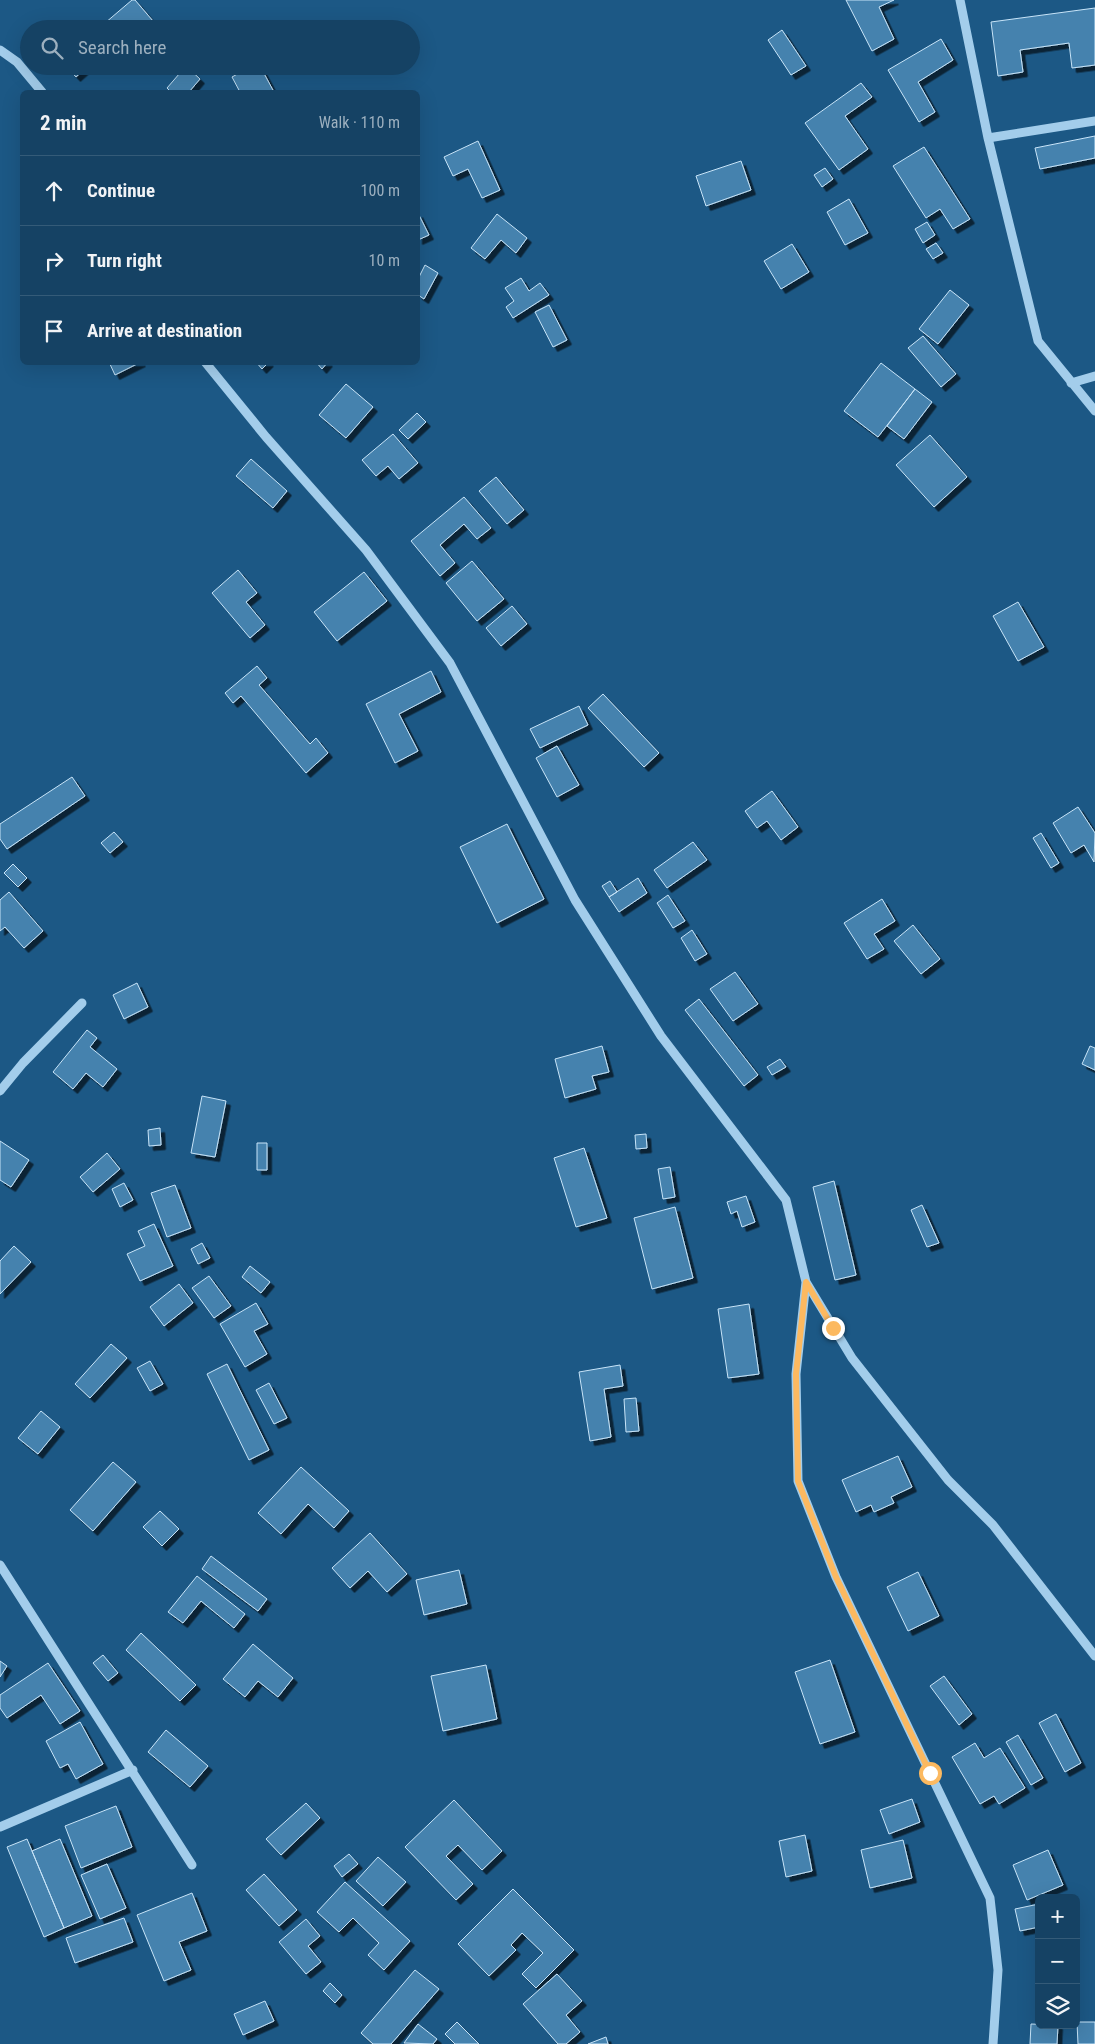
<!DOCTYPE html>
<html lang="en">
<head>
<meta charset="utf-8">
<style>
	:root { --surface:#154264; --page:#224d6d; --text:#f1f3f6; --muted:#9db0bf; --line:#345b78 }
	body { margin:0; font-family:"Roboto Condensed",sans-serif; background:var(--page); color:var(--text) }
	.controls { position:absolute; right:15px; bottom:15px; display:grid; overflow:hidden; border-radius:8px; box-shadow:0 5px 20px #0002 }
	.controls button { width:45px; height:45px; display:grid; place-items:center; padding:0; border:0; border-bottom:1px solid var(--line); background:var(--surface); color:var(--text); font:25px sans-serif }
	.stop { position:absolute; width:15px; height:15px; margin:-11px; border:4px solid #fcb960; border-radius:50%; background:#fff }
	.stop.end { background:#fcb960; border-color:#fff; box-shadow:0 1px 5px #0008 }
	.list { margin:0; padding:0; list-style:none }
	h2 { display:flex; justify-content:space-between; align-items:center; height:65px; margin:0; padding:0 20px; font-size:21px }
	h2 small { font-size:16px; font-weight:400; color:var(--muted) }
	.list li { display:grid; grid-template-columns:32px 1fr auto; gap:15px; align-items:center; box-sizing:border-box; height:70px; padding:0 20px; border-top:1px solid var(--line) }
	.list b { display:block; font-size:19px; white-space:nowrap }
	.list em { font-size:16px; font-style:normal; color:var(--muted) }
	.icon { flex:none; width:28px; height:28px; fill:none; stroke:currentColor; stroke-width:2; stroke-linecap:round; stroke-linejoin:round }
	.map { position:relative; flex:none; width:1095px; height:2044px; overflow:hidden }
	.search { position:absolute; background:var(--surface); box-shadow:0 5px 20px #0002; left:20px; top:20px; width:400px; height:55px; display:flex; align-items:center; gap:12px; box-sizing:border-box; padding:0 18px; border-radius:28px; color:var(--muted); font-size:19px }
	.panel { position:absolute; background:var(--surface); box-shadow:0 5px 20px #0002; left:20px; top:90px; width:400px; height:275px; border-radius:8px }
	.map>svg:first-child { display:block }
	.building { fill:#4482ae; stroke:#c8e4f8; filter:url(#shadow) }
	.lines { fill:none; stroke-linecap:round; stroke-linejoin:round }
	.minor { stroke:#a3cdeb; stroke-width:9 }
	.route { stroke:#fcb960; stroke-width:6 }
</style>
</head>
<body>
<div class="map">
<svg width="1095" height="2044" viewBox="0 0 1095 2044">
	<defs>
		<filter id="shadow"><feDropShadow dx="4.5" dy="4.5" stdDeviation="0" flood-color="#0009"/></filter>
	</defs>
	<rect width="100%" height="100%" fill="#1c5885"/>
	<path class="building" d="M132,0H135L153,21L144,29H98Z
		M846,0H894L879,7L894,39L872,51Z
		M1095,8V65L1072,68L1069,43L1020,50L1023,72L998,76L991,22Z
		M782,30L806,66L791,75L768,40Z
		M941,39L953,60L918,82L935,112L919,122L888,70Z
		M66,66H88L76,77Z
		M186,66L200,79L189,92H171L167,88Z
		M252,66H260L274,92H240L232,77Z
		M861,83L872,97L845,116L868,149L839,170L805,123Z
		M1095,136V158L1040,169L1035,148Z
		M478,141L500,190L482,198L468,169L453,176L444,157Z
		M924,147L970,219L953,229L940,209L926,218L893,166Z
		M741,161L751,190L706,206L696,176Z
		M825,168L833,179L822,187L814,175Z
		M849,199L868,233L845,245L827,212Z
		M418,213L429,235L418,240Z
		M497,214L527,238L516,253L501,240L485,259L471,248Z
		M927,222L935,235L923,243L915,229Z
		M936,243L943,253L933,259L926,249Z
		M792,244L809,272L781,289L764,261Z
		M425,265L438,273L424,299L418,295V279Z
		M521,278L529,291L540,283L549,295L513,318L506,307L514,301L505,288Z
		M950,290L969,305L938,344L919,329Z
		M549,305L567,340L553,347L535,312Z
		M923,336L956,374L941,387L908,348Z
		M109,362H141L115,375Z
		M256,362H269L262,369Z
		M316,362H328L322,369Z
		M881,363L915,389L878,437L844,411Z
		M346,384L373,407L346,438L319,415Z
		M915,389L932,402L904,439L887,426Z
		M417,413L426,422L408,439L399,430Z
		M393,434L418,463L399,479L388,466L376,476L362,460Z
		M930,435L967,477L934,507L896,465Z
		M251,459L287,491L273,508L236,476Z
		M496,477L524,510L507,524L479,491Z
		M464,497L491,528L477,539L464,524L440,545L455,563L440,576L411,541Z
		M472,561L504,599L477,621L446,583Z
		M238,570L257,593L246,602L265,625L250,638L212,593Z
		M364,572L387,601L337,641L314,612Z
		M1018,602L1044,647L1018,661L993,616Z
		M512,606L527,624L501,646L486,628Z
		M257,666L267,678L259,685L310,744L316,738L328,753L306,773L241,696L233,703L225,693Z
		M431,671L441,692L399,714L418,751L395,763L366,704Z
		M603,694L659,753L644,767L588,708Z
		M579,706L588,725L540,748L530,729Z
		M557,746L579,785L557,797L536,758Z
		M72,777L85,796L7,849L0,839V824Z
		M772,791L798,827L781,840L767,821L757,828L745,811Z
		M1078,807L1095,833L1094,862L1084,845L1071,853L1053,823Z
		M507,824L544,899L497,923L460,847Z
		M114,832L123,842L110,853L101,843Z
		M1041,833L1059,863L1051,868L1033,838Z
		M693,842L707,860L667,888L654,870Z
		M13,864L27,878L18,887L4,873Z
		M638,878L647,893L619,912L609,897Z
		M610,881L617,892L609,897L602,886Z
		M9,892L43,931L24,948L5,927L0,931V900Z
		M668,895L685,921L673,928L657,903Z
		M882,899L895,921L874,934L884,949L867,959L844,923Z
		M913,925L940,959L921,974L894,941Z
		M692,930L707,954L695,961L681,938Z
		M735,972L758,1004L733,1021L710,989Z
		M137,983L148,1007L124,1019L113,995Z
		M699,999L758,1075L744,1086L685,1010Z
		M87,1030L97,1038L90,1047L117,1069L103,1087L86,1073L73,1089L53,1072Z
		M602,1046L609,1072L592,1076L596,1089L565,1098L555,1059Z
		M1090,1046L1095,1048V1070L1082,1064Z
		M780,1059L786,1067L772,1075L767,1067Z
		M202,1096L226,1101L215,1157L191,1153Z
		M160,1128L161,1145L149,1146L148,1130Z
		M646,1134L647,1148L636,1149L635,1135Z
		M0,1141L29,1160L11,1187L0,1180Z
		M257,1143H267V1170H257Z
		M584,1148L607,1218L576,1227L554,1158Z
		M107,1153L120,1169L93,1192L80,1177Z
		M670,1167L675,1197L663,1199L658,1169Z
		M834,1181L856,1275L835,1280L813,1187Z
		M124,1183L133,1200L120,1207L112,1189Z
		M175,1185L191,1228L167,1237L151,1193Z
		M746,1196L755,1222L742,1227L737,1211L731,1214L727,1202Z
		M922,1205L939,1243L927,1247L911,1210Z
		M675,1207L693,1278L652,1289L634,1218Z
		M154,1224L173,1266L140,1281L127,1254L145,1246L138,1231Z
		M202,1243L210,1258L198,1264L191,1249Z
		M14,1246L31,1262L0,1294V1261Z
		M250,1266L270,1282L261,1293L242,1277Z
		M209,1276L231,1306L214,1318L192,1288Z
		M179,1284L193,1303L164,1326L150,1307Z
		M256,1303L268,1324L254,1331L267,1354L245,1367L220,1324Z
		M749,1304L759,1374L728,1378L718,1309Z
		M111,1344L127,1358L90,1398L75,1384Z
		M150,1361L163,1384L150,1391L137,1368Z
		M227,1364L269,1450L249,1460L207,1374Z
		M620,1365L623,1386L604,1389L611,1437L590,1441L579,1372Z
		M269,1383L287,1418L274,1424L256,1390Z
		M636,1398L639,1431L626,1432L624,1399Z
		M41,1411L60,1427L38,1454L18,1438Z
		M898,1456L912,1487L891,1497L894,1503L874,1512L871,1505L856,1512L842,1480Z
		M113,1462L136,1482L93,1531L70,1510Z
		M301,1467L349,1511L334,1528L308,1504L281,1534L258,1513Z
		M160,1511L179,1529L162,1546L143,1527Z
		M370,1533L407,1574L387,1592L368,1571L350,1588L332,1568Z
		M211,1556L267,1599L258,1611L202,1569Z
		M459,1570L467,1604L424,1615L416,1580Z
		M918,1572L939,1616L908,1631L887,1587Z
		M197,1576L245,1614L234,1628L201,1601L183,1623L168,1612Z
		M141,1633L196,1685L180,1701L126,1650Z
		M253,1644L293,1678L278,1697L258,1681L245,1697L223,1679Z
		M103,1655L118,1673L108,1681L93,1663Z
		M830,1660L855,1732L820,1744L795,1672Z
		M0,1661L7,1666L0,1677Z
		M48,1663L80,1711L60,1724L41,1695L7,1718L0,1708V1695Z
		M486,1665L497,1719L443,1731L431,1676Z
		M944,1676L972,1714L959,1725L930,1686Z
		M1056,1714L1081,1763L1065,1772L1039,1723Z
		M80,1722L103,1764L76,1779L68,1764L60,1768L46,1741Z
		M166,1730L208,1766L190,1787L148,1752Z
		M1018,1735L1043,1778L1031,1785L1006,1742Z
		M975,1743L984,1758L1000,1748L1025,1788L999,1804L994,1796L980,1804L952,1757Z
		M912,1799L920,1822L889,1834L880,1810Z
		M454,1800L502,1851L482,1870L458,1845L446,1856L473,1884L456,1900L405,1847Z
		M306,1803L320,1818L281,1855L266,1839Z
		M116,1806L132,1847L81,1868L65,1826Z
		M805,1835L812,1871L786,1877L779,1841Z
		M27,1839L64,1928L44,1937L7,1847Z
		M60,1839L92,1916L64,1928L32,1851Z
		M903,1840L912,1878L870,1888L861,1850Z
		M1048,1850L1063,1885L1027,1900L1013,1865Z
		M349,1854L358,1864L342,1877L334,1866Z
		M378,1857L406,1882L383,1906L356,1881Z
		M107,1864L126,1908L100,1919L81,1875Z
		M264,1874L297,1910L279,1926L246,1890Z
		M345,1882L410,1941L384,1970L368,1955L379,1943L353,1918L339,1932L317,1912Z
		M513,1889L574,1950L536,1988L522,1974L543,1953L522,1933L511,1945L516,1950L489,1976L458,1944Z
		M192,1893L207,1931L179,1942L191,1970L164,1981L137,1915Z
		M1039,1904V1927L1020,1931L1015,1909Z
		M124,1918L133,1942L75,1963L66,1938Z
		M306,1919L320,1936L308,1946L321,1962L306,1974L279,1942Z
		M415,1970L439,1989L391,2044H373L361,2033Z
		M557,1974L582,2001L566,2015L580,2032L566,2044H558L523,2004Z
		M330,1983L342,1995L335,2003L323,1991Z
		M265,2001L274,2021L243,2035L234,2014Z
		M457,2022L479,2044H455L445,2034Z
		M1077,2022H1095V2044H1078Z
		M418,2024L437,2039L433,2044L404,2043Z
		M1031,2024L1058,2025L1057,2044H1030Z
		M606,2037L608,2044H588Z"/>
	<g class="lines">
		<path class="minor" d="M960,0L988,138L1038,341L1095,411
			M0,50L17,62L42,92
			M988,138L1095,121
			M205,362L266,437L366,550L450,663L575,900L661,1036L786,1200L806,1282L796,1374L798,1481L836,1577L990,1898L998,1970L993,2044
			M1071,383L1095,376
			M0,1091L23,1063L82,1003
			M806,1282L852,1358L948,1480L993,1525L1095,1656
			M0,1565L192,1865
			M0,1827L133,1770"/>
	</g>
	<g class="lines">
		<path class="route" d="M833,1328L806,1282L796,1374L798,1481L836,1577L930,1773"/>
	</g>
</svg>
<div class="controls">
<button>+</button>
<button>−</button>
<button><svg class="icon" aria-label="layers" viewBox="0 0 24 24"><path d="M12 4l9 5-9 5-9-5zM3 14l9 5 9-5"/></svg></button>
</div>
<div class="stop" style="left:930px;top:1773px"></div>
<div class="stop end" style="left:833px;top:1328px"></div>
<div class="search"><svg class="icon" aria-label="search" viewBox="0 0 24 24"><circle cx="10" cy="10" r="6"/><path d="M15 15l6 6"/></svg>Search here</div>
<section class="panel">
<h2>2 min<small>Walk · 110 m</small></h2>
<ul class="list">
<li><svg class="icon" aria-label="ahead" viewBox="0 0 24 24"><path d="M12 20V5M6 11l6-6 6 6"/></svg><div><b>Continue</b></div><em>100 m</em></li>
<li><svg class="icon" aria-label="right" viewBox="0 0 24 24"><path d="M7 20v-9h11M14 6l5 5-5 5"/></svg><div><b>Turn right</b></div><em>10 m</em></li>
<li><svg class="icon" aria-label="arrive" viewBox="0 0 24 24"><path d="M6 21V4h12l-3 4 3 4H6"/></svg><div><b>Arrive at destination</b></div></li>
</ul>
</section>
</div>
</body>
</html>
